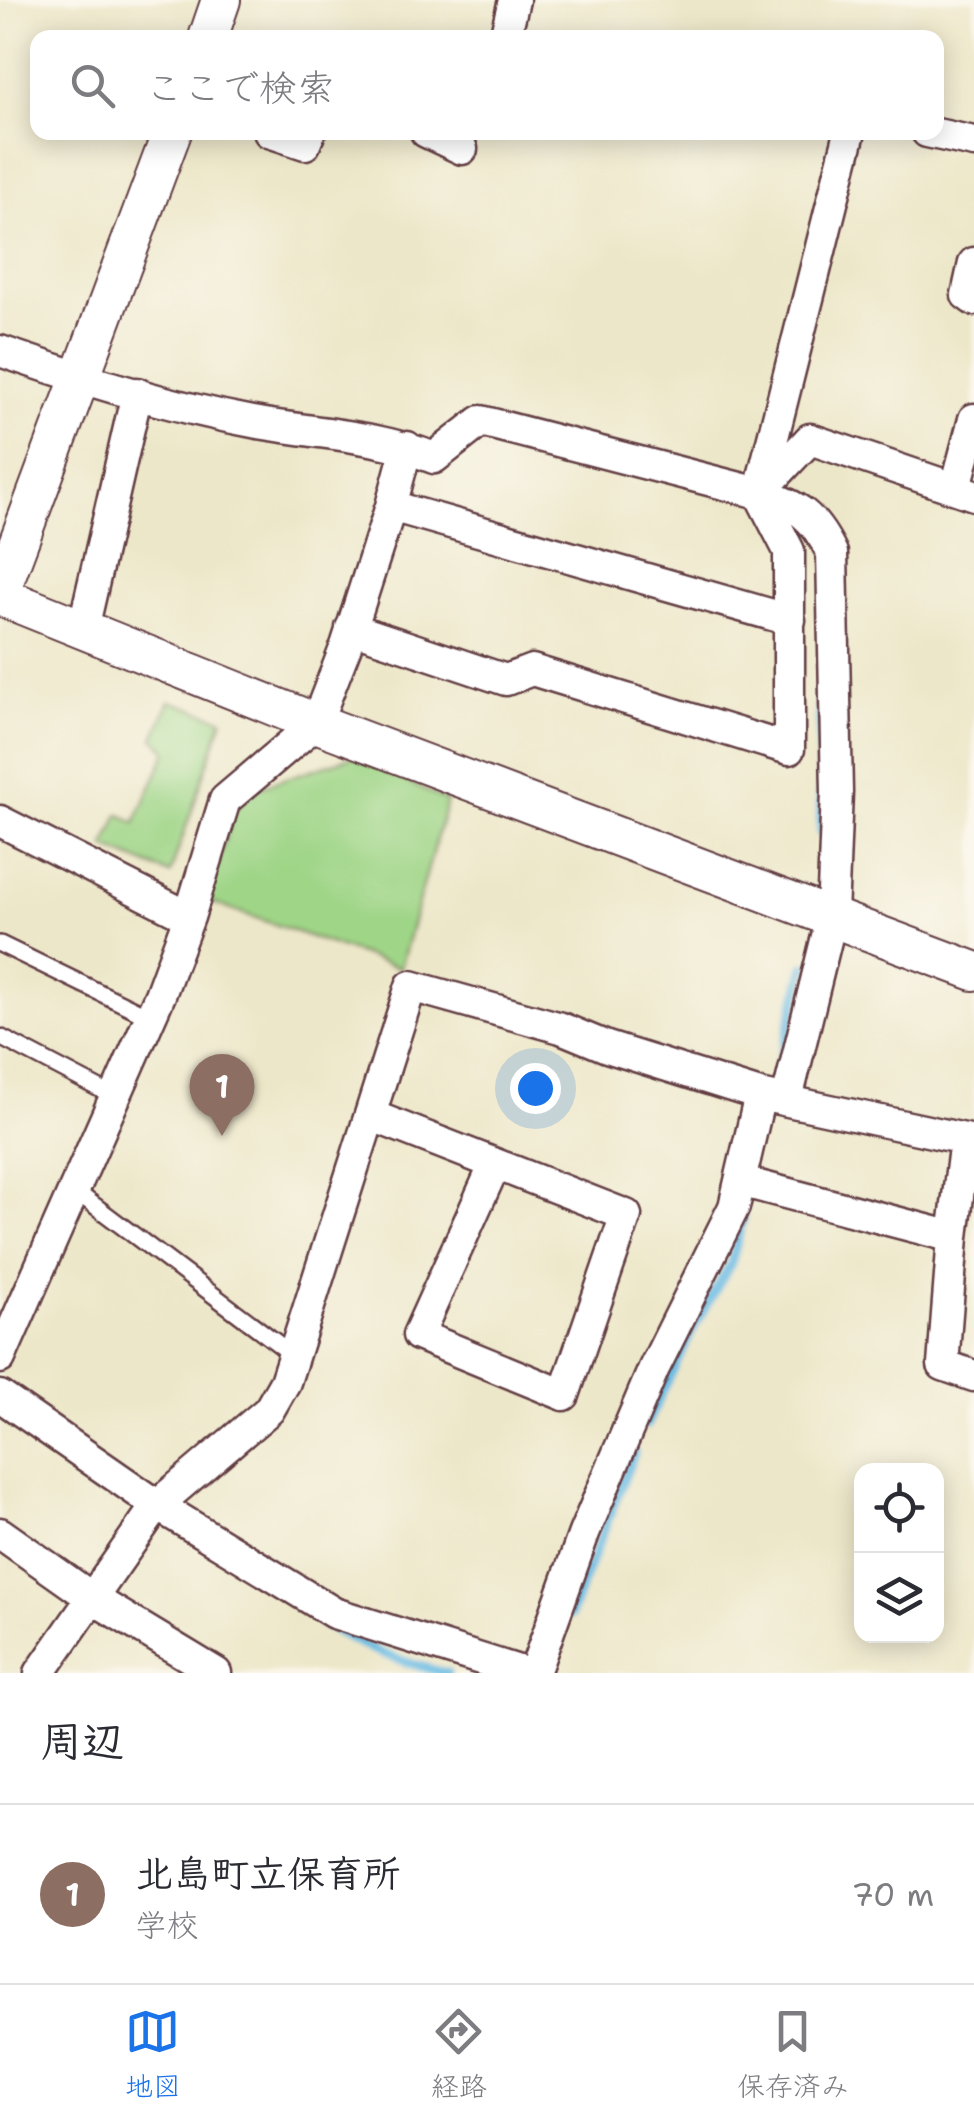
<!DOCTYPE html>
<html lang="ja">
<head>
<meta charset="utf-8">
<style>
	:root { --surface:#fff; --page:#f2f2f3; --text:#2b2b33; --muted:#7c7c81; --line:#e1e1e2; --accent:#1a73e8 }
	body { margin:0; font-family:"Shantell Sans","Klee One",sans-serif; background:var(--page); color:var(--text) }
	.controls { position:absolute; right:30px; bottom:30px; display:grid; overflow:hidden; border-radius:20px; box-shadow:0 5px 25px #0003 }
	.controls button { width:90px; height:90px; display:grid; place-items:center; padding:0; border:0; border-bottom:2px solid var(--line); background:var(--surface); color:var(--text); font:50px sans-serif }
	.you { position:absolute; left:535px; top:1088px; width:35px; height:35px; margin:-25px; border:8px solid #fff; border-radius:50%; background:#1a73e8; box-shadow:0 0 0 15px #1a73e833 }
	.badge { display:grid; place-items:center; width:65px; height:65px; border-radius:50%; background:var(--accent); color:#fff; font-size:32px; font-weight:700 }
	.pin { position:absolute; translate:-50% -82px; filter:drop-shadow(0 2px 5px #0008) }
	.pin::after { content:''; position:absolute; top:52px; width:35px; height:30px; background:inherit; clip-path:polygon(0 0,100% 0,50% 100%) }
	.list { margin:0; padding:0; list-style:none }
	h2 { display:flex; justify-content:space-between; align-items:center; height:130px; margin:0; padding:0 40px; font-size:42px }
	h2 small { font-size:32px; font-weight:400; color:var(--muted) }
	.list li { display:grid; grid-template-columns:65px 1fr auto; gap:30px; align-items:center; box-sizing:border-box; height:180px; padding:0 40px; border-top:2px solid var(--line) }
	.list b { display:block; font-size:38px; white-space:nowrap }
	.list p { margin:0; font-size:32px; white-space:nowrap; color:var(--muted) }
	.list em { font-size:32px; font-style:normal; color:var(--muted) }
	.icon { flex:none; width:55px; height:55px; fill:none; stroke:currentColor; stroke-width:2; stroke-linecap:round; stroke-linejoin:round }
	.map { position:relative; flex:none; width:974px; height:1673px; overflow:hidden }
	.search { position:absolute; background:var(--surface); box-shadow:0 5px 25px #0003; left:30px; right:30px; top:30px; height:110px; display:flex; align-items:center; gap:25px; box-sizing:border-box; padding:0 35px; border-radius:20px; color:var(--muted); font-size:38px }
	.sheet { height:310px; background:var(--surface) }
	nav { display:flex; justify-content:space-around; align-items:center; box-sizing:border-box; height:140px; border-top:2px solid var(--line); background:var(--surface); font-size:28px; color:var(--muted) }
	nav a { display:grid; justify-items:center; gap:5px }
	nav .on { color:var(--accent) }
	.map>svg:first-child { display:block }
	.green { fill:#9fd587; stroke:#747a59; stroke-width:2.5 }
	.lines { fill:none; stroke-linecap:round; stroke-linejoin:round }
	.stream { stroke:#68bbe4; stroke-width:9 }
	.service-casing { stroke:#623d43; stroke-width:20 }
	.minor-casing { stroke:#623d43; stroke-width:35 }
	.tertiary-casing { stroke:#623d43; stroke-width:42 }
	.service { stroke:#fff; stroke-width:15 }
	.minor { stroke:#fff; stroke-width:30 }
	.tertiary { stroke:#fff; stroke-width:38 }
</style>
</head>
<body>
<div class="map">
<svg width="974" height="1673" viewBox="0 0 974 1673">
	<rect width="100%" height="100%" fill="#fbf7ec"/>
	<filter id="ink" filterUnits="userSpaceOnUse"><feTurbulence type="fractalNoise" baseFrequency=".01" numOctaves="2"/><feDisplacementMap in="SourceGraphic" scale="20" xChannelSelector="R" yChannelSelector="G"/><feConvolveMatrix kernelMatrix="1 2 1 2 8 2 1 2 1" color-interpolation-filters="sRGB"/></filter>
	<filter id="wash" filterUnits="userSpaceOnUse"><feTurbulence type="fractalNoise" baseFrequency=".0048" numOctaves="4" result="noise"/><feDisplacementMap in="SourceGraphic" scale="40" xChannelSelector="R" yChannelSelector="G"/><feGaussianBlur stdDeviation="2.25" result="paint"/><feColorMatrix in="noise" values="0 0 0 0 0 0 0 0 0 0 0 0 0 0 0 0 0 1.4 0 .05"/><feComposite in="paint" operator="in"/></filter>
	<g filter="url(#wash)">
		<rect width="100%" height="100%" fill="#ede7c9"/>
		<path class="green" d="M170,701L223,719L170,874L105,847L119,814L135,823L167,751L154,738Z
			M354,756L447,801L400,968L207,901L233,812L253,789Z"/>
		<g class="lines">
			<path class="stream" d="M820,696L821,832
				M772,1091L805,966
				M646,1425L696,1323L731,1263L743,1218
				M570,1615L634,1453
				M319,1621C360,1647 400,1663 447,1673"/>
		</g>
	</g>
	<g filter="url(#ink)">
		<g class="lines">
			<defs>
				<path id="service" d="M0,944L150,1017
					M0,1037L115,1097
					M74,1190L293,1355"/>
				<path id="minor" d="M505,38L514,0
					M269,132L305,144L310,132
					M426,132L462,149
					M927,132L974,142
					M974,263L967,295L974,300
					M0,351C82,379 167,406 253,422C313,433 377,435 434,458L481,421L759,493C799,506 813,515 832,553L837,792L832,916L787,1099
					M956,487L974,419
					M761,491L810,439L974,495
					M391,506L790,620
					M351,628L506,680L532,670L789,749V551L759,493L850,132
					M83,629L137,393
					M0,821L189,917
					M370,1115L626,1215L564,1395L418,1335L495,1164
					M740,1181L953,1237L965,1139
					M953,1237L943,1365L974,1376
					M0,1358L160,995L189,917L225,800L316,723L346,646L391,506L407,447
					M0,1396L157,1505L334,1613L525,1673
					M0,1533L92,1598L216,1673
					M40,1673L157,1505L269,1410L285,1382L411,986L561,1028L607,1047L760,1095L974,1141
					M534,1673L584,1533L654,1368L734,1207L760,1095"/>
				<path id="tertiary" d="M208,38L221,0
					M0,592L172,132
					M0,596L316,723L974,971"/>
			</defs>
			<use href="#service" class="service-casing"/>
			<use href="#minor" class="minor-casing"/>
			<use href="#tertiary" class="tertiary-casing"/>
			<use href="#service" class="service"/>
			<use href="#minor" class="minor"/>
			<use href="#tertiary" class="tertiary"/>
		</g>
	</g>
</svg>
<div class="controls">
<button><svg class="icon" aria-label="locate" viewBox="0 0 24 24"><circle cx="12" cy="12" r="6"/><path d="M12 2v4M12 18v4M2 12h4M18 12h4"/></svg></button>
<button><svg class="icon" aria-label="layers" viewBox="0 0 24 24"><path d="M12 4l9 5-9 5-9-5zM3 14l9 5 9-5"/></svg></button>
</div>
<div class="you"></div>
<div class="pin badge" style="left:222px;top:1136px;background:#8d6e63">1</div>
<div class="search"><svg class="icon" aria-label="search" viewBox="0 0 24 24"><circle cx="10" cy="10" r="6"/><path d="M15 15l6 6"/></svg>ここで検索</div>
</div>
<section class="sheet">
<h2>周辺<small></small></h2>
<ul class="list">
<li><span class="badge" style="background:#8d6e63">1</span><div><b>北島町立保育所</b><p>学校</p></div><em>70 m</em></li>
</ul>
</section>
<nav>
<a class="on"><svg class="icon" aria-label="map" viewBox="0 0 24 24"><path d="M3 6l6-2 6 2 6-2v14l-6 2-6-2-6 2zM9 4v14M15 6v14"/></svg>地図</a>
<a><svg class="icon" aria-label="directions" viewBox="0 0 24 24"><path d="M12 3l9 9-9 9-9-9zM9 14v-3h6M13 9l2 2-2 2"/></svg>経路</a>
<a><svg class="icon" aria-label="saved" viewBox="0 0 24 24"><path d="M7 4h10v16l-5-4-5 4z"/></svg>保存済み</a>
</nav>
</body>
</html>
